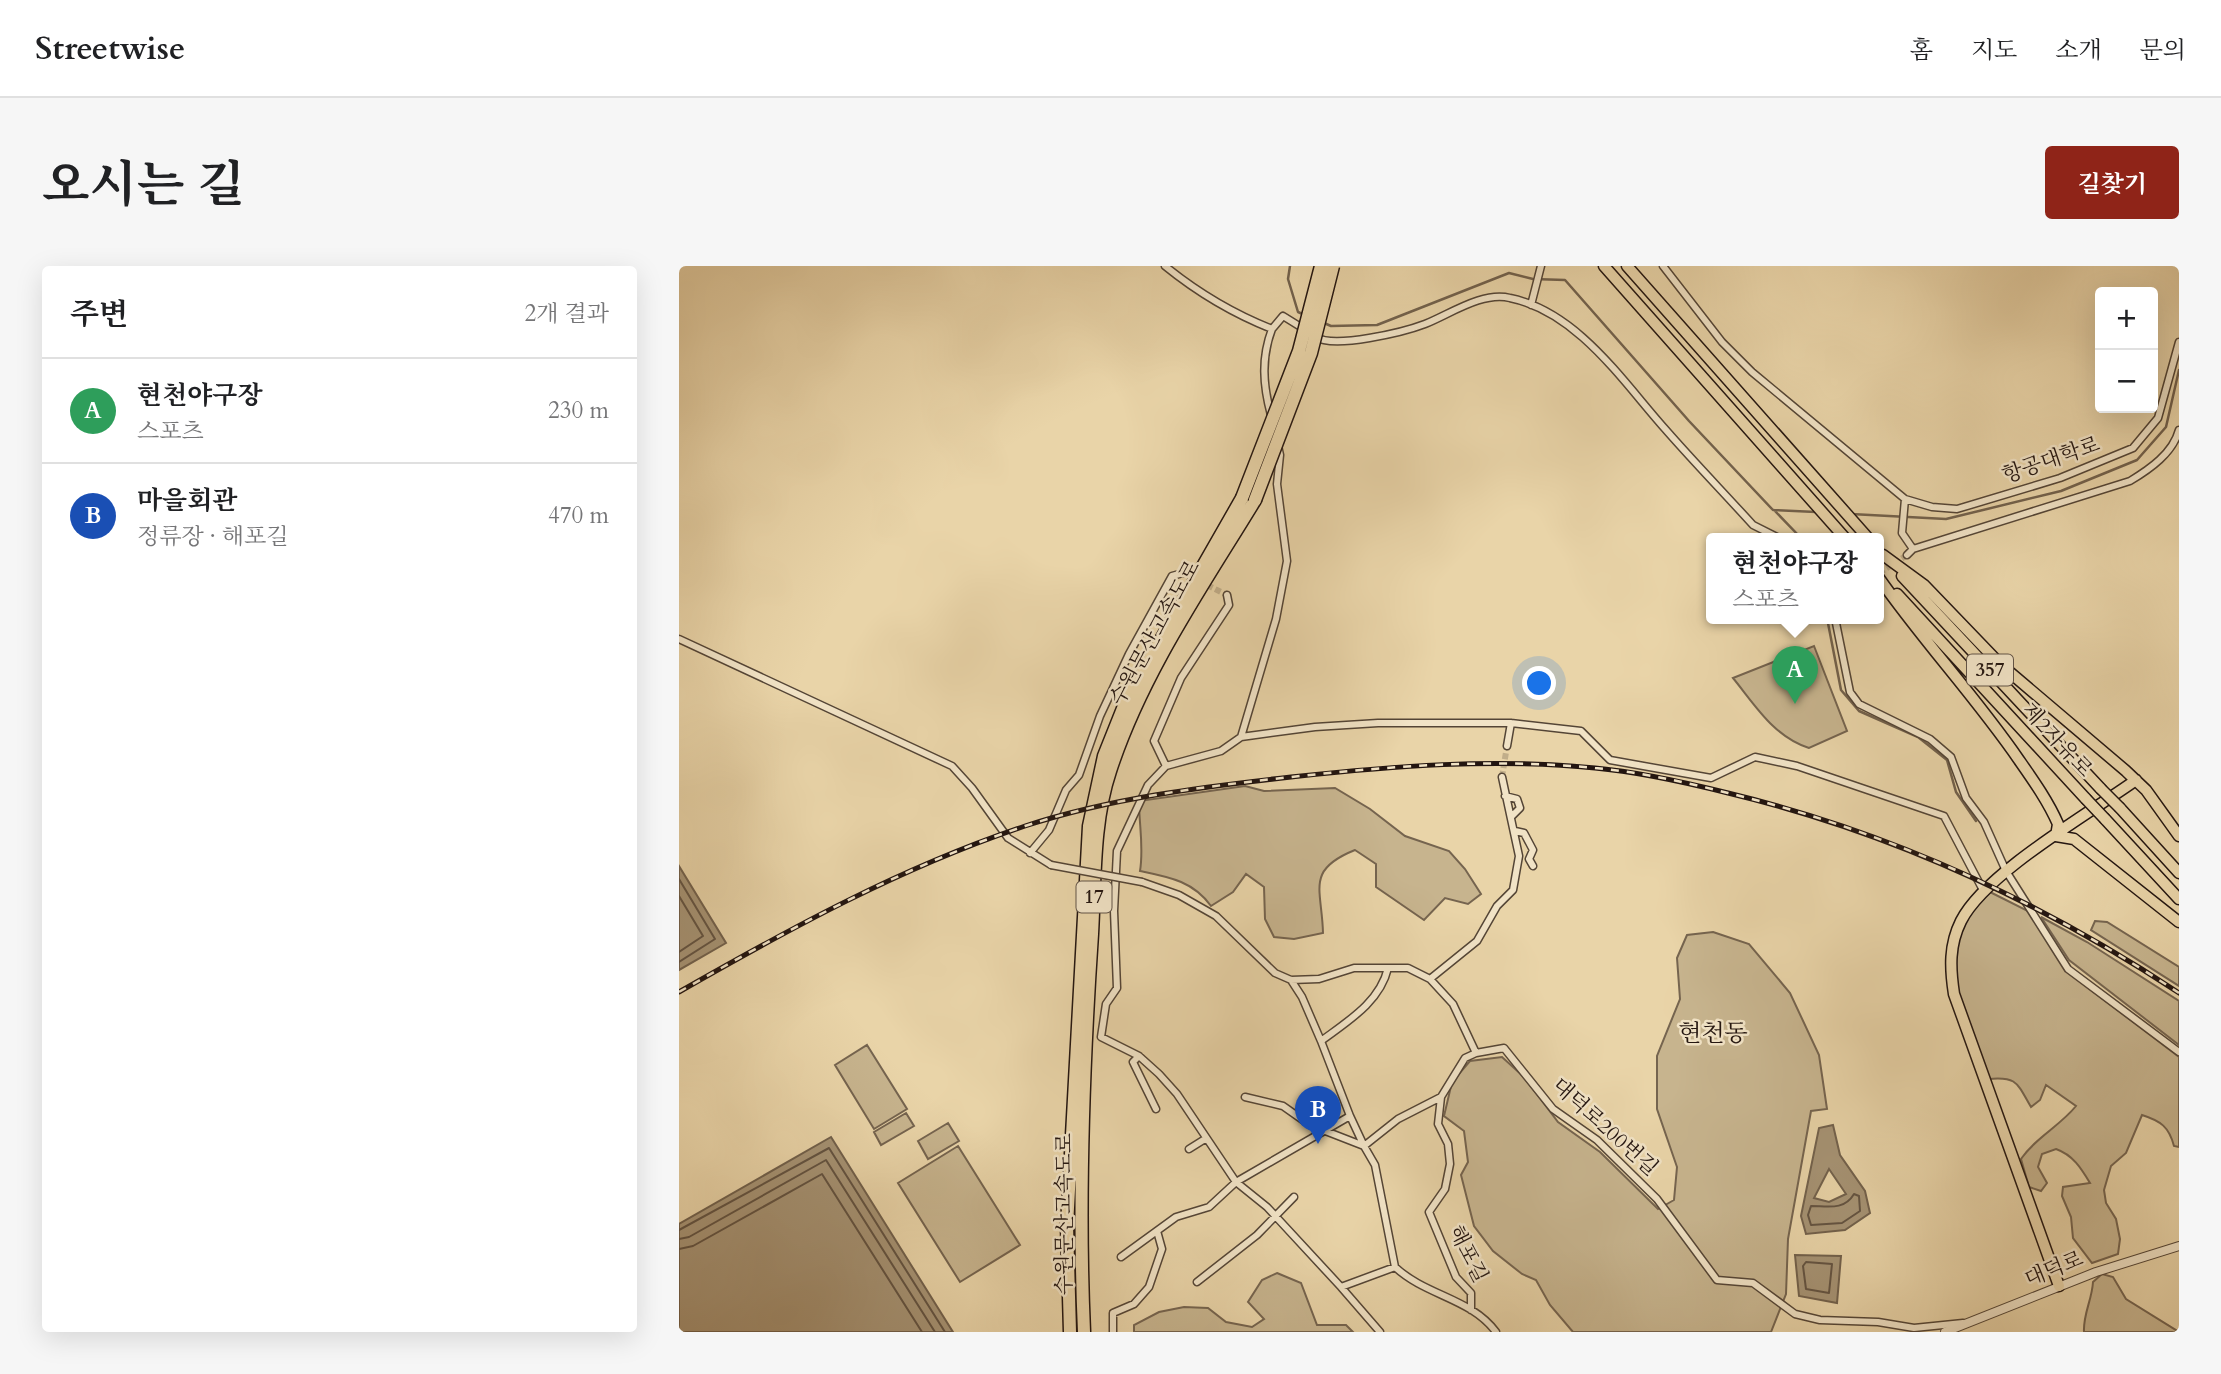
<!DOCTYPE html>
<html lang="ko">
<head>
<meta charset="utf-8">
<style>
	:root { --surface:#fff; --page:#f6f6f6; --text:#202124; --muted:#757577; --line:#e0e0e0; --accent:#8f2418 }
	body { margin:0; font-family:Cardo,"Noto Serif KR",serif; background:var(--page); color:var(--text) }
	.controls { position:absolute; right:21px; top:21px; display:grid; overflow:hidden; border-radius:7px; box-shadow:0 7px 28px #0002 }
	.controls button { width:63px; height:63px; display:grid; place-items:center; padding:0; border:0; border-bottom:2px solid var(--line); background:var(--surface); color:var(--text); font:35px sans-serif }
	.you { position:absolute; left:861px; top:418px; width:24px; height:24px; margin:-18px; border:5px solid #fff; border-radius:50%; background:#1a73e8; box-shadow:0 0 0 10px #1a73e833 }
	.badge { display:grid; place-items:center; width:46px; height:46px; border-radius:50%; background:var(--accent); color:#fff; font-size:23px; font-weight:700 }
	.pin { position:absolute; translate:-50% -58px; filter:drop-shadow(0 2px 4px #0008) }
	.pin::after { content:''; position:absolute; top:37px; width:24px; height:21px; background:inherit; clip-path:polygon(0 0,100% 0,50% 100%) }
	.popup { position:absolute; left:1027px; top:267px; width:178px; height:91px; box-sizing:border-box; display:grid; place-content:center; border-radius:7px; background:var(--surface); filter:drop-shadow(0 2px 5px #0005); font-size:23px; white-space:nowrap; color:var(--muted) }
	.popup b { font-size:26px; color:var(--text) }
	.popup::after { content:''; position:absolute; left:50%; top:100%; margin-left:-14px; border:14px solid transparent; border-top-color:var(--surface) }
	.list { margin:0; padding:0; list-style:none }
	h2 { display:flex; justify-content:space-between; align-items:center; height:91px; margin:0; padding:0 28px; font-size:30px }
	h2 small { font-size:23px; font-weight:400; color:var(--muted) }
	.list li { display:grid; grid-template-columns:46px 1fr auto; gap:21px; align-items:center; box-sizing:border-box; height:105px; padding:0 28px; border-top:2px solid var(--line) }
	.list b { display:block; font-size:26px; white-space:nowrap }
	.list p { margin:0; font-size:23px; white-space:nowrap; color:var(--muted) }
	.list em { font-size:23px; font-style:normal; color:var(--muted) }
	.map { position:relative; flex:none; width:1500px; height:1066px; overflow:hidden; border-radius:7px }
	header { display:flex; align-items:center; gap:42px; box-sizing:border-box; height:98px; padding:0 35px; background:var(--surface); border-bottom:2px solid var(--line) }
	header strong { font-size:33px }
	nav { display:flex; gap:38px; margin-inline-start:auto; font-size:24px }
	.intro { display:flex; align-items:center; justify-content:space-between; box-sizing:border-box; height:168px; padding:0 42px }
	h1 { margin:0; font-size:49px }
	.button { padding:18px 32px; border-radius:7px; background:var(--accent); color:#fff; font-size:24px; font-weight:700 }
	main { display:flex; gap:42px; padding:0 42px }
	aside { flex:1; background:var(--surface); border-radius:7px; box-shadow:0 7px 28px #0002 }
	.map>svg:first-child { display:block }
	.green { fill:#c7b48e; stroke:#75644f; stroke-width:2 }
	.water { fill:#a69374; stroke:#72614c; stroke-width:2; fill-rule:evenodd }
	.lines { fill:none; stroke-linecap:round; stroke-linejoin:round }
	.shore { stroke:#645442; stroke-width:2 }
	.stream { stroke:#72614c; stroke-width:2.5 }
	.minor-tunnel { stroke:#c1ae8a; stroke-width:6; stroke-dasharray:6 3; stroke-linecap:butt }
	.minor-casing { stroke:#544536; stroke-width:9 }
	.tertiary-casing { stroke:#544536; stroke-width:10 }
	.trunk-casing { stroke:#231510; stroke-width:13 }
	.motorway-casing { stroke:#231510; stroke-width:15 }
	.minor { stroke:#f1e3c6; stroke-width:6 }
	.tertiary { stroke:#f1e3c6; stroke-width:8 }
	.trunk { stroke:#e9d4a8; stroke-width:10 }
	.motorway { stroke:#e9d4a8; stroke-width:12 }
	.rail-casing { stroke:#231510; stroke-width:5 }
	.rail { stroke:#f1e3c6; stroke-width:2.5; stroke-dasharray:8; stroke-linecap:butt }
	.minor-bridge-casing { stroke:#544536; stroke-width:9; stroke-linecap:butt }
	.trunk-bridge-casing { stroke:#231510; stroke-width:13; stroke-linecap:butt }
	.motorway-bridge-casing { stroke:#231510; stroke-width:15; stroke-linecap:butt }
	.minor-bridge { stroke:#f1e3c6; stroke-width:6 }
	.trunk-bridge { stroke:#e9d4a8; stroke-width:10 }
	.motorway-bridge { stroke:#e9d4a8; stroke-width:12 }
	.labels { text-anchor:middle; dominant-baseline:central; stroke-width:5; stroke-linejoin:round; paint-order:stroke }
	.shield { fill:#f1e3c6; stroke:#615347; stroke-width:2 }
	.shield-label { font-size:19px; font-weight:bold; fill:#231510 }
	.street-label { font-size:21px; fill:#231510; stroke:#f1e3c6 }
	.quarter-label { font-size:24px; fill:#231510; stroke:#f1e3c6 }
</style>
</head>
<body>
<header>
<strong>Streetwise</strong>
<nav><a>홈</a><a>지도</a><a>소개</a><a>문의</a></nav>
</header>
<div class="intro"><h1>오시는 길</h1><a class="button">길찾기</a></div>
<main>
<aside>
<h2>주변<small>2개 결과</small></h2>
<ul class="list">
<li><span class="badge" style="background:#2e9e5b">A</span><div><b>현천야구장</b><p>스포츠</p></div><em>230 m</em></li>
<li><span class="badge" style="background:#1a4fb4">B</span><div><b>마을회관</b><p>정류장 · 해포길</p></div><em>470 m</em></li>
</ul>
</aside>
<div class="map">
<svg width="1500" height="1066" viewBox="0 0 1500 1066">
	<rect width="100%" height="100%" fill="#e9d4a8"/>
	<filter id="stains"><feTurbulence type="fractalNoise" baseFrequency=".00286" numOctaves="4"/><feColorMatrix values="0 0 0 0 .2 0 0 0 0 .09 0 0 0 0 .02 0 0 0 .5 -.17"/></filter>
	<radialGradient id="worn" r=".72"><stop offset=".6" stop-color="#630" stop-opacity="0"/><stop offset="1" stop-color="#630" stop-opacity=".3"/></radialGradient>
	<path class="green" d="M1135,380L1168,465L1130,482C1095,471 1076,439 1054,412Z
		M566,520L585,525L656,522L691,543L726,570L770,585L786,603L802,628L789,638L766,632L745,654L697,621V598L676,584C626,604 643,623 644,667L615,673L595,671L586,653L585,621L567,608L554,626L532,640C514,615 490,611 461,605C465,581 460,559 460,535Z
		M1311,626L1355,648L1389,700L1411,723L1500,791V881L1495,880C1490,861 1482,855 1463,849L1447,887L1432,900L1425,924L1427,937L1437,953L1441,973L1439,988L1413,997L1394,972L1392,951L1383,930L1384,921L1411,917C1402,902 1394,889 1377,883L1363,888L1359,901L1368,917L1362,925L1350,921L1342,893C1356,872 1381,860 1397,840L1367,819L1361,834L1352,841C1338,817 1338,810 1309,813C1293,765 1260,705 1285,655C1291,644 1303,635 1311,626Z
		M1362,651L1408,676L1500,735V779L1390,694Z
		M1416,655L1428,656L1500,701V720L1412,664Z
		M1034,666L1070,678L1111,727L1140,789L1148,843L1132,845L1109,973L1107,1028L1092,1066H894L871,1039L857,1014L843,1008L814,985L795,960L782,909L789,896L785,865L765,850L773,816L791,795L823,791L845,811L879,856L921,886L979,943L995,934L998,901L978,843V790L1001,733L998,692L1008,669Z
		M188,779L228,843L195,863L156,799Z
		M227,847L235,860L202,879L195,866Z
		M269,857L280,875L249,893L239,875Z
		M279,880L341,979L281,1016L219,917Z
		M598,1007L622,1017L638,1059H667L674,1066H455V1059L480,1046L505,1041L529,1042L547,1056L573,1061L585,1053L569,1036L583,1014Z
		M1423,1008L1434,1011L1447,1033L1500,1066H1405C1404,1048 1413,1034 1414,1016Z"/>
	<path class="water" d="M0,600L47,677L0,704Z
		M1154,859L1161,889L1186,925L1191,947L1166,964L1127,968L1122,950L1140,862ZM1150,903L1167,928L1150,936L1135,932Z
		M152,871L274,1066H0V958Z
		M1116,989L1162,990L1158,1037L1120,1030Z"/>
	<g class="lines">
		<path class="shore" d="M0,613L36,673L0,696
			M0,630L24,670L0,686
			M1175,928L1180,930L1181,945L1163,957L1132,959L1129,949L1132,940C1148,940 1165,945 1175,928Z
			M0,964L150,882L266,1066
			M0,973L10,971L147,894L256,1066
			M0,983L14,980L143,908L243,1066
			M1127,996L1153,998L1150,1027L1127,1023L1124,1000Z"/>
		<path class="stream" d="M611,0L609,13L619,46L626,49
			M645,57L652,60L698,59L830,7L854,13L886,14L1010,155L1094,244L1137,246
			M1095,244L1122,272
			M1172,248L1267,253L1382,225L1458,194L1487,161L1500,104
			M1148,352L1162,424L1180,445L1239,471L1268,494L1277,526L1297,555"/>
		<path class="minor-tunnel" d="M504,307L548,329
			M1200,307L1228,289
			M823,511L828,480"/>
		<defs>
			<path id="minor" d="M486,0C518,26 555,48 593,63L604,50L625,63
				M984,0L1043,76L1073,106L1226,233L1223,267L1234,283L1228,289
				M852,39L862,0
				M637,71C655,83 725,66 746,58C771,48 804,25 831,32C899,46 944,116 987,164C1015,196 1045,227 1074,259L1100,272
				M592,149C584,119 582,92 593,63
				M599,180L601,189L598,218L608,295L597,353L562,471L636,461L699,457H832L902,465L931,494L1032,512L1076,491L1118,500L1265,550L1305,626
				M1226,233L1253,241L1278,243L1381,212L1454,182L1479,152L1500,76
				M1234,283L1451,215C1471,203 1494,187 1500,164
				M1156,352L1171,426L1180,438L1251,473L1272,491L1287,532L1305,556L1327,605L1389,703L1500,786
				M0,373L273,500L293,522L329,572L372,599
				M562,471L542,485L487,500L469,519L438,585L435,645L438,722L427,738L422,771L460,790L480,808L498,828L557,916L588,941L662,1021L716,1001C747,1030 792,1032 817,1066
				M828,480L832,457
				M487,500L475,475L502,412L550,339L548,329
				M826,530L838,533L841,542L833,550
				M836,565L845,567L854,584L850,593L854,600
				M351,587L370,564L387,524L400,509L421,450L450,388L493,310L504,307
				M463,616L500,629L537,650L596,707L612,714L640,713L675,702H729L751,713L774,738L797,787L825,782L874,843L918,874L978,933L1038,1014L1074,1017L1116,1048L1141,1054L1199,1056L1235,1062L1284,1057
				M751,713L798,675L818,640L834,624L840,590L823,511
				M612,714L623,731L642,775
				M460,790L454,796L477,843
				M566,831L604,840L631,859L685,880L696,899L716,1001
				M762,831L759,858L769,878L771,898L766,923L750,946L777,1011L792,1027V1044
				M671,850L685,880L719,853L762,831L786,792L797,787
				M510,883L526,873
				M442,991L497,951L530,941L557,916L671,850L642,775C669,755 701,736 709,702
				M518,1016L578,969L615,931
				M662,1021L701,1066
				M434,1066V1047L455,1038L470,1021L483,983L478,965"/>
			<path id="tertiary" d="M1266,1066L1417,1006L1500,980"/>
			<path id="trunk" d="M925,0L1166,272
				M948,0L1189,272
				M1204,289L1245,319L1321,398L1447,505L1467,524L1500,570
				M1223,310L1422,523
				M1200,312C1244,375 1296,430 1340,494C1354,514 1369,535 1379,558L1377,570L1395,573L1500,656
				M1218,328L1407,533
				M1441,542L1500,607
				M1426,553L1500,633
				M1380,1020L1275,728C1271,702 1270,679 1282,655C1306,607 1411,547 1457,514"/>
			<path id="motorway" d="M391,1066L388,960L410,560L425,490L447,435L563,232
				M405,1066C399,933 404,801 413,668C416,615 414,555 431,505C463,407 523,321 576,234"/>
		</defs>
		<use href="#minor" class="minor-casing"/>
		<use href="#tertiary" class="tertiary-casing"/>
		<use href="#trunk" class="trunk-casing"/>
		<use href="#motorway" class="motorway-casing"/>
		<use href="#minor" class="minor"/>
		<use href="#tertiary" class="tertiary"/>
		<use href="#trunk" class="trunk"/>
		<use href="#motorway" class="motorway"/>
		<defs>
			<path id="rail" d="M0,726C112,662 223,601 346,560C432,532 522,521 612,511C713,500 815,492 916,502C961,506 1005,516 1049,527C1212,566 1361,635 1500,727"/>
		</defs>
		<use href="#rail" class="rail-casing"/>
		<use href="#rail" class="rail"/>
		<defs>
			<path id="minor-bridge" d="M372,599L463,616"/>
			<path id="trunk-bridge" d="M1422,523L1441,542
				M1407,533L1426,553"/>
			<path id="motorway-bridge" d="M563,232L620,85L642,0
				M576,234L632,87L654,0"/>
		</defs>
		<use href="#minor-bridge" class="minor-bridge-casing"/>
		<use href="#trunk-bridge" class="trunk-bridge-casing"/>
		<use href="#motorway-bridge" class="motorway-bridge-casing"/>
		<use href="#minor-bridge" class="minor-bridge"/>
		<use href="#trunk-bridge" class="trunk-bridge"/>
		<use href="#motorway-bridge" class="motorway-bridge"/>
	</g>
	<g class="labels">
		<g class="shield">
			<rect x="1288" y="388.5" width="46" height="31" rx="5"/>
			<rect x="397.5" y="615.5" width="35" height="31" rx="5"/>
		</g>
		<g class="shield-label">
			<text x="1311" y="404">357</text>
			<text x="415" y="631">17</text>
		</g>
		<g class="street-label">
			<text transform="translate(1372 194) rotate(-19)">항공대학로</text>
			<text transform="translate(476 367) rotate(-61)">수원문산고속도로</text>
			<text transform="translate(1378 474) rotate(47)">제2자유로</text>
			<text transform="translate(926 861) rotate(42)">대덕로200번길</text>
			<text transform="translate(385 948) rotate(-90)">수원문산고속도로</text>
			<text transform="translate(789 988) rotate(63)">해포길</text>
			<text transform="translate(1375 1003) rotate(-22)">대덕로</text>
		</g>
		<g class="quarter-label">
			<text x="1034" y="767">현천동</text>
		</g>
	</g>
	<rect width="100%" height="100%" filter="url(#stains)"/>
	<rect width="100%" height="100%" fill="url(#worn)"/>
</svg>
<div class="controls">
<button>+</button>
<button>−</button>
</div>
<div class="you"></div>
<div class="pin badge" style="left:1116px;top:438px;background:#2e9e5b">A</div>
<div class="popup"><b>현천야구장</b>스포츠</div>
<div class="pin badge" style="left:639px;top:878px;background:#1a4fb4">B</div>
</div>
</main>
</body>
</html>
